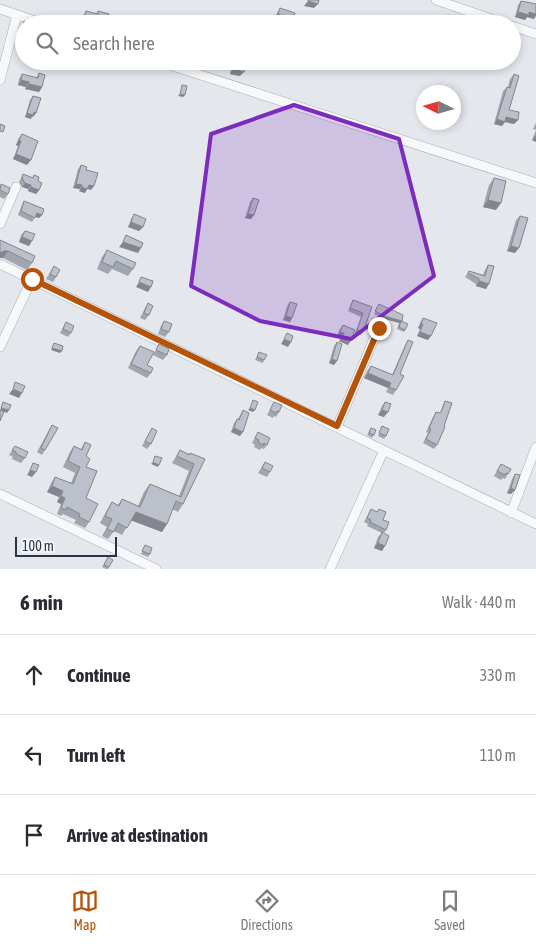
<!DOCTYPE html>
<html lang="en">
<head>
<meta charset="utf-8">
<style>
	:root { --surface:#fff; --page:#f7f7f7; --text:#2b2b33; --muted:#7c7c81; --line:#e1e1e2; --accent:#b45309 }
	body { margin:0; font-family:"Asap Condensed",sans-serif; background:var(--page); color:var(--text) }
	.compass { position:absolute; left:416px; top:85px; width:45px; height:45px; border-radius:50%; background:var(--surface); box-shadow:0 2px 8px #0003; rotate:275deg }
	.scale { position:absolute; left:15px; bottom:12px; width:102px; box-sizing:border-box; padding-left:5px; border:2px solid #2b3445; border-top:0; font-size:14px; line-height:18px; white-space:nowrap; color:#2b3445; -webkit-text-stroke:4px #f4f6f9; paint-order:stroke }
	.stop { position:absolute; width:15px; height:15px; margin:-11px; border:4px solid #b45309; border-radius:50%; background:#fff }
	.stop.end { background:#b45309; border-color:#fff; box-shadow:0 1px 5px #0008 }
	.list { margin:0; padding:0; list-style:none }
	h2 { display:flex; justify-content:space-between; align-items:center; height:65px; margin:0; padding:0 20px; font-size:21px }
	h2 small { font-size:16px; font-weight:400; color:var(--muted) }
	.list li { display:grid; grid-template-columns:32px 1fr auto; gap:15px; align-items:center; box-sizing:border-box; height:80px; padding:0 20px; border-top:1px solid var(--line) }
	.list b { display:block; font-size:19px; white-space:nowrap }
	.list em { font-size:16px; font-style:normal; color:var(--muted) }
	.icon { flex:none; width:28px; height:28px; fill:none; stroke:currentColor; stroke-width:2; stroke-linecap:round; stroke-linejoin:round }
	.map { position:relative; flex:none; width:536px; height:569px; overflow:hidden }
	.search { position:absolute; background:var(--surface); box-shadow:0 2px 8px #0003; left:15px; right:15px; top:15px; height:55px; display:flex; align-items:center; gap:12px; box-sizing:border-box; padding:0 18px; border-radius:28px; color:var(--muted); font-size:19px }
	.sheet { height:305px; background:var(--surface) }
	nav { display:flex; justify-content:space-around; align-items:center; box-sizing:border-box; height:70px; border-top:1px solid var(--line); background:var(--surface); font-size:14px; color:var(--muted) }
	nav a { display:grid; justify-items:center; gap:2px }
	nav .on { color:var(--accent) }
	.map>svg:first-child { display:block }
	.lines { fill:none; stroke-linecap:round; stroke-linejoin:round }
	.minor-casing { stroke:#a9aeb7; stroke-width:10 }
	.minor { stroke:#f7f8fa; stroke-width:9 }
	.wall { fill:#a1a5ae }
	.shaded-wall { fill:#83868d }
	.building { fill:#bbc0ca; stroke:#83868d }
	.route { stroke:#b45309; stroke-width:6 }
	.marked { fill:#7b2cbf; fill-opacity:0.2; stroke:#7b2cbf; stroke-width:4; stroke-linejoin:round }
</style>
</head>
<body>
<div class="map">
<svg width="536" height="569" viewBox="0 0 536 569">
	<rect width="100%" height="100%" fill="#e4e7ec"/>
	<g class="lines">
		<defs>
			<path id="minor" d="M436,0L506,24
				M0,9L44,24
				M512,26L536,34
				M157,61L536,183
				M0,80L17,15
				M0,224L16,187
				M0,264L536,524
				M0,347L32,279
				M337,427L379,327
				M0,494L156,569
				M511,513L536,447
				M330,569L384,450"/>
		</defs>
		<use href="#minor" class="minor-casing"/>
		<use href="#minor" class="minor"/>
	</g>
	<path class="wall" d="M521,1L534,19L527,17L525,20L515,17L518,5Z
		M280,8L292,24H279L280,21L275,19L277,13Z
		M86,11L96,14L98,11L106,24H81L83,16Z
		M24,21V34L19,33L21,26Z
		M235,63L240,76L230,74L231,68Z
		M39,73L42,87L39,92L25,89L26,87L18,85L19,79L22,74L36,78Z
		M514,74L509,110L518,120L514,124L505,122L502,126L494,124L503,91L507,87H508L510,79Z
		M33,96L36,113L33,117L32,116L31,119L25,117L30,100Z
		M536,123V142L532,140L536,130L533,129Z
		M22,134L27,165L13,159L18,146L16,145L18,139Z
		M81,165L86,170L91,190L87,189L85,193L79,191L80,189L73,188L78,169Z
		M23,174L32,178L34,175L38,181L39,190L36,194L28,191V189L22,187L19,182Z
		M494,178L496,210L483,207L489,185Z
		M0,185L8,194L4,199L0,197Z
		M253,198L254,215L251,219L245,218L250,202Z
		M24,201L42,215L39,218L35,217L32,222L18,215L22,205Z
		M134,214L143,227L139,231L128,227L131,219Z
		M520,216L515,253L507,251L516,220Z
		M25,231L29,246L19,242L21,235Z
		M0,240L32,263L27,270L3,258H0Z
		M107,250L133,269L128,276L112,269L108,274L97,269L102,257Z
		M488,265L486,289L476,286V284L465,277L469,271L483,275L485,270Z
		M54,266L56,277L53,282L46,279Z
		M353,300L372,307L363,332L360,335L355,333L361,317L348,311L351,304Z
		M290,302L292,318L290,322L283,320L287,306Z
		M148,303L149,315L145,320L140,318L145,308Z
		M377,307L401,321L405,330L404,332L397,329L399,323L382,318L374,314Z
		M423,318L428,340L417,336L420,329L418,328L420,323Z
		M164,321L169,332L165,337L158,334L161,326Z
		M66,322L71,333L68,337L60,333Z
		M343,325L351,340L348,345L339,341L341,338L337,336L339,330Z
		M408,340L396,390L393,395L386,392L388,388L364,378L367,371L371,366L392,375L405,345Z
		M337,342L334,365L329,363L334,346Z
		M159,344L167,355L163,360L153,355Z
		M140,346L151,373L147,378L128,368L136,351Z
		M259,352L264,360L263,363L255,360Z
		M445,401L437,445L434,449L423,443L428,433L426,432L433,417L436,412L440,413L443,405Z
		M274,402L279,412L276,417L274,416L273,418L267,415Z
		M385,402L384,417L378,415L382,406Z
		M243,410L240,436L231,432L234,423L238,419Z
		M52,425L45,450L42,455L37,452L49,430Z
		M382,426L386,436L384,439L378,436Z
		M152,428L151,444L147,449L142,446Z
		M371,428L374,435L372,438L367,435Z
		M258,432L267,445L264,449L261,448L260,450L254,447L255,445L252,443Z
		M85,442L86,498L89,522L85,528L74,523L76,520L63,514L61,516L57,514L61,504L57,502L59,497L47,492L51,483L55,477L71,483L75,473L63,467L70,452L74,446L81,449Z
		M15,446L25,458L21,463L12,459L13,457L9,455Z
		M180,450L189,454L205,459L183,504L178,512L172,509L162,532L131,520L122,535L114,531L108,539L102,536L107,527L100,523L107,510L112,502L118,505L122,499L138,506L144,492L150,484L179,496L189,471L172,463Z
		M265,462L270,472L267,477L258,473Z
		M501,464L508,474L505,479L502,478L501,480L494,476Z
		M515,474L511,494L507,493L512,479Z
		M371,509L377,512L379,509L386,530L384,533L382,551L374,548L378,537L382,533L367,526L368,524L364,522Z
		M145,545L150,554L148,557L141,554Z
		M108,557L109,567L108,569H106L102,567Z"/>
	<path class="shaded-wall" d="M308,1L318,4L314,8L304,6Z
		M518,12H529L536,14V16L534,19L527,17L525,20L515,17Z
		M278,14L283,16L280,21L275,19Z
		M84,21H93L103,24H82Z
		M22,28H24V34L19,33Z
		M57,61H64L62,64L56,62Z
		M471,61H490L492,62L487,69L476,65L474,68L468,66Z
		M233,69L244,72L240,76L230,74Z
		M21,80L29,82L26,87L18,85Z
		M29,84L42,87L39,92L25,89Z
		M180,94L185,95L183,97L178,96Z
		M34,112L36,113L33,117L32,116L31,119L25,117L27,113Z
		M506,117L518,120L514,124L505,122L502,126L494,124L497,119Z
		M536,135V142L532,140Z
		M19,140L21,141L18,146L16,145Z
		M16,154L31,160L27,165L13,159Z
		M25,183L31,185L28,189L22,187Z
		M76,184L82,185L80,189L73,188Z
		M89,185L94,186L91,190L86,188Z
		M31,187L39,190L36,194L28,191Z
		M82,187L87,189L85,193L79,191Z
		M488,200L501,203L496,210L483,207Z
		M37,213L42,215L39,218L34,216Z
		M248,214L254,215L251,219L245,218Z
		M131,222L143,227L139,231L128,227Z
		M22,237L32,241L29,246L19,242Z
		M123,242L141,248L138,253L119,247Z
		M511,246L519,248L515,253L507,251Z
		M4,251H8L3,258H0V253Z
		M479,281L489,284L486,289L476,286Z
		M139,282L151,287L148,292L136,287Z
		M286,316L292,318L290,322L283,320Z
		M384,316L401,321L399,323L382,318Z
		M421,324H423L420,329L418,328Z
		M357,330L363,332L360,335L355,333Z
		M340,332L344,333L341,338L337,336Z
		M420,332L431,336L428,340L417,336Z
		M343,337L351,340L348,345L339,341Z
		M284,339L291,342L288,347L281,344Z
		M52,348L62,351L60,353L51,350Z
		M332,359L337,361L334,365L329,363Z
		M368,373L391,383L388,388L364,378Z
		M13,389L22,393L19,398L9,394Z
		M1,408L9,410L7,413L0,410Z
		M250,408L255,410L253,412L248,410Z
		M382,410L388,412L384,417L378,415Z
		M234,428L243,432L240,436L231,432Z
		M153,462L159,465L158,467L151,464Z
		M30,470L36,472L32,477L27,475Z
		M52,486L63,491L59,497L47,492Z
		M511,488L515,490L511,494L507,493Z
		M61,496L65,498L61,504L57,502Z
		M136,512L167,524L162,532L130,520Z
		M378,543L385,546L382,551L374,548Z"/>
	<path class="building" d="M308,0H319L318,4L308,1Z
		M521,1L536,4V14L529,12V15L518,12Z
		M280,8L295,13L292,24H288L282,22L283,16L278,14Z
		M86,11L98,14V11L109,14L106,24H103L93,21V24L84,21Z
		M24,21L32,24H24V28H22Z
		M235,63L245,66L244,72L233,69Z
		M39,73L45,75L42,87L29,84V82L21,80L22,74L38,78Z
		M514,74L519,76L509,110L519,112L518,120L506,117L505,122L497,119L507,87L510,88Z
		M182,85L187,86L185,95L180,94Z
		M33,96L41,98L36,113L34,112L33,115L27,113Z
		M0,124L5,126L3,132L0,131Z
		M22,134L38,141L31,160L16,154L21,141L19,140Z
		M81,165L87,167L86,170L98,173L94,186L89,185L87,189L82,187V185L76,184Z
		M23,174L33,178L34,175L39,177L38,181L42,183L39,190L31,187V185L25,183L22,178Z
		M494,178L506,181L501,203L488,200Z
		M1,184L10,188L8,194L0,190Z
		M253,198L259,200L254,215L248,214Z
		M24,201L44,209L42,215L37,213L35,218L21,211Z
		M134,214L146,219L143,227L131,222Z
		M520,216L528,218L519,248L511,246Z
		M25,231L35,234L32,241L22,237Z
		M126,235L143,243L141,248L123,242Z
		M0,240L35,256L32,263L8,251H4L0,253Z
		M107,250L136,263L133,269L116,261L113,267L102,262Z
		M488,265L494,266L489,284L479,281V279L468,273L469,271L485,276Z
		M54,266L60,270L56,277L50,274Z
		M141,277L153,281L151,287L139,282Z
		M353,300L372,307L363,332L357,330L363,313L350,308Z
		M290,302L297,304L292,318L286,316Z
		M148,303L153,306L149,315L144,313Z
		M379,304L403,315L402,321L384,316L375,311Z
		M423,318L437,323L431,336L420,332L423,324H421Z
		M164,321L172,324L169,332L161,329Z
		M401,321L408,324L405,330L399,327Z
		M66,322L74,326L71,333L63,329Z
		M343,325L355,330L351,340L343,337L344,333L340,332Z
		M287,333L293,336L291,342L284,339Z
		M408,340L413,342L400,374L404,376L396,390L389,387L391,383L368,373L371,366L393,375Z
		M337,342L342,344L337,361L332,359Z
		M54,343L63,346L62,351L52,348Z
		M159,344L169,349L167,355L156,350Z
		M140,346L154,352L147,365L153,368L151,373L131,364Z
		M259,352L267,355L264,360L257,357Z
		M15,382L25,386L22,393L13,389Z
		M253,400L258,402L255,410L250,408Z
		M445,401L452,403L444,426L445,427L437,445L426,439L431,429L429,428L436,412L440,413L442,410Z
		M3,402L11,405L9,410L1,408Z
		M274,402L282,405L279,412L277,411L276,413L270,410Z
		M385,402L391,404L388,412L382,410Z
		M0,410L4,412L0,421Z
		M243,410L249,413L243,432L234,428L237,419L239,420Z
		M52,425L58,428L45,450L41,448Z
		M382,426L389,429L386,436L379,433Z
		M152,428L157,431L151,444L145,441Z
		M371,428L376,430L374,435L369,433Z
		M258,432L270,438L267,445L264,443L263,445L258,442L259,440L255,438Z
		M85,442L91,445L86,456L90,459L86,467L97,471L86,498L98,504L89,522L79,517L80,514L67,507L65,510L61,508L65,498L61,496L63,491L52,486L55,477L73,484L80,467L68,461L74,446L82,450Z
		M15,446L28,452L25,458L16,454V452L12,450Z
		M180,450L189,455L190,453L205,459L183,504L176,501L167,524L136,512L127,528L118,523L114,532L107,529L112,519L105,516L112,502L119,506L122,499L140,507L150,484L181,497L194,464L177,456Z
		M155,456L162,458L159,465L153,462Z
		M265,462L273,466L270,472L262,468Z
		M33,463L39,465L36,472L30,470Z
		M501,464L511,469L508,474L506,473L505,475L497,471Z
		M515,474L520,475L515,490L511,488Z
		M371,509L377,512L379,509L386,512L383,520L389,522L386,530L370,522L371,520L367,518Z
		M382,532L389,536L385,546L378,543Z
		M145,545L152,548L150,554L142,551Z
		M108,557L113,560L109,567L104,565Z"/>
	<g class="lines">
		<path class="route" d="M32,279L337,426L379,328"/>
	</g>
	<path class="marked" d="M294,105L399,139L434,276L351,339L260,321L191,286L211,134Z"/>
</svg>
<svg class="compass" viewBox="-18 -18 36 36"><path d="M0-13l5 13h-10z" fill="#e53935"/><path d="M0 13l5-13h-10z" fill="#7c7c81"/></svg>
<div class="scale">100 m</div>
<div class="stop" style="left:32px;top:279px"></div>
<div class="stop end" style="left:379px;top:328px"></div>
<div class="search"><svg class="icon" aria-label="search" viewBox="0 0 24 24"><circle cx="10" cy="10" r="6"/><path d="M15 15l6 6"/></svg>Search here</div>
</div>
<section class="sheet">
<h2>6 min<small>Walk · 440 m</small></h2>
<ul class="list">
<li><svg class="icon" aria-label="ahead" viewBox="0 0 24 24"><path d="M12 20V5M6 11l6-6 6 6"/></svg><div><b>Continue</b></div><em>330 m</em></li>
<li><svg class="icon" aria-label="left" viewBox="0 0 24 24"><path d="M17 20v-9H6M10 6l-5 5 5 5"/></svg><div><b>Turn left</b></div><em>110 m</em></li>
<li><svg class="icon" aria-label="arrive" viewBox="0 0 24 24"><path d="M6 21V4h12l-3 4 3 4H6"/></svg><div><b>Arrive at destination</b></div></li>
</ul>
</section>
<nav>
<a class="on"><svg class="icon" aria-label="map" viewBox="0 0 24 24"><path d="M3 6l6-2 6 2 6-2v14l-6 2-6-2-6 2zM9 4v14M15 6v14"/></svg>Map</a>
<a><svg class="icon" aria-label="directions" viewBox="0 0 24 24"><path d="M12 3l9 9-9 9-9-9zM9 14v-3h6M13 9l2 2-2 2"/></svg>Directions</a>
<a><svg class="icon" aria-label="saved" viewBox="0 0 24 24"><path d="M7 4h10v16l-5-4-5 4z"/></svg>Saved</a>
</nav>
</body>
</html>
